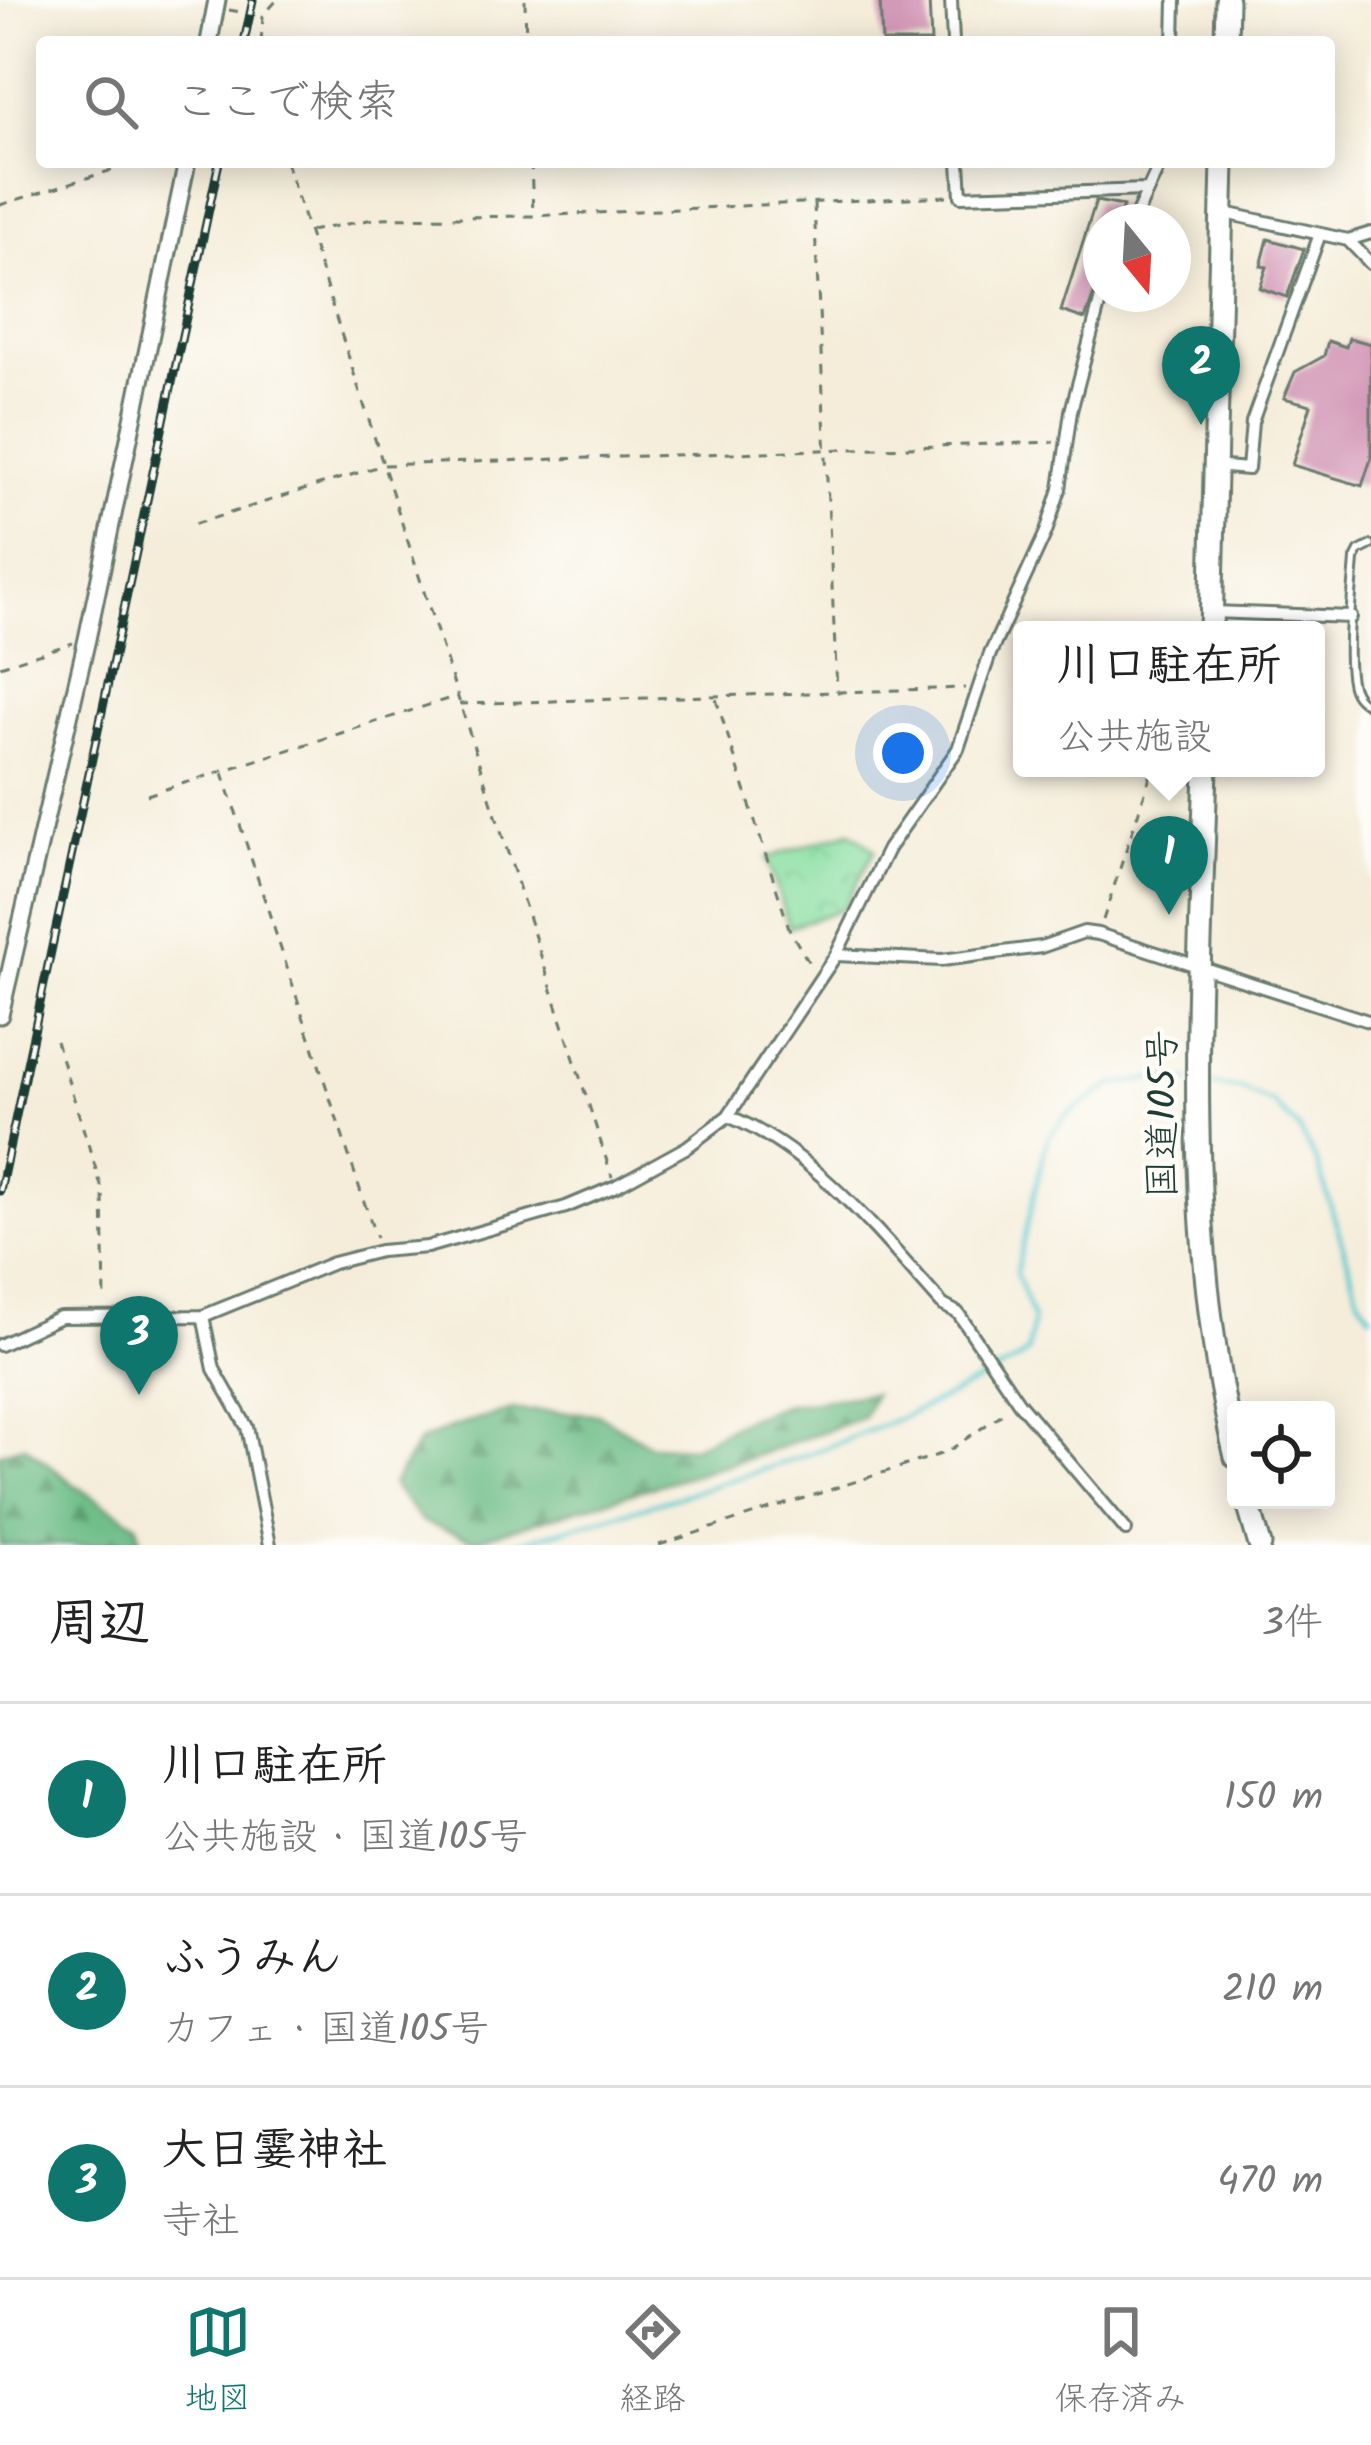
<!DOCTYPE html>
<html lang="ja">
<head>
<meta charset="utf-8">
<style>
	:root { --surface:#fff; --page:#f2f2f2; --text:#222; --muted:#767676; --line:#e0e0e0; --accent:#0f766e }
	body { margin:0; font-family:Kalam,"Klee One",sans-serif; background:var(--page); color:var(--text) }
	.controls { position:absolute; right:36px; bottom:36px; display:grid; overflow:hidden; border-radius:12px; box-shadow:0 6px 30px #0003 }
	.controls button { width:108px; height:108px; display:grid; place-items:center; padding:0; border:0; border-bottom:3px solid var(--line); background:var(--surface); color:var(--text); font:60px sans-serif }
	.compass { position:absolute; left:1083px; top:204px; width:108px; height:108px; border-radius:50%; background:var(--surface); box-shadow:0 6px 30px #0003; rotate:162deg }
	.you { position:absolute; left:903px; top:753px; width:42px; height:42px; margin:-30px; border:9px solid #fff; border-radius:50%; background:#1a73e8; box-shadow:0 0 0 18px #1a73e833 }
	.badge { display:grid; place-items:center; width:78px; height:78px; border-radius:50%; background:var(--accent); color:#fff; font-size:39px; font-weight:700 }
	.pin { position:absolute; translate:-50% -99px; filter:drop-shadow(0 3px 6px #0008) }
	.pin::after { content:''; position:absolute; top:63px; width:42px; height:36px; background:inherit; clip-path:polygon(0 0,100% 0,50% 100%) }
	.popup { position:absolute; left:1013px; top:621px; width:312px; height:156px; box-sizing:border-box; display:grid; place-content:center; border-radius:12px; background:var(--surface); filter:drop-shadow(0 3px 9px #0005); font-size:39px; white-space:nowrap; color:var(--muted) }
	.popup b { font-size:45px; color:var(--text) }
	.popup::after { content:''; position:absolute; left:50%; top:100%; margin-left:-24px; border:24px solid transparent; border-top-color:var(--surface) }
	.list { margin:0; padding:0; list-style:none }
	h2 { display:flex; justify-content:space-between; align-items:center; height:156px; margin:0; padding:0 48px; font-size:51px }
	h2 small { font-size:39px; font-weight:400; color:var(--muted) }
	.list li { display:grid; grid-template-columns:78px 1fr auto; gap:36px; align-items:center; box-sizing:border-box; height:192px; padding:0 48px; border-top:3px solid var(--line) }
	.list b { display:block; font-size:45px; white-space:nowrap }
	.list p { margin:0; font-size:39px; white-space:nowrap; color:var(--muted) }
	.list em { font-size:39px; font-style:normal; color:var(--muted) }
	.icon { flex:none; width:66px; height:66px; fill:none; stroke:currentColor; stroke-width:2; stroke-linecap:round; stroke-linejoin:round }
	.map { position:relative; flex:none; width:1371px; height:1545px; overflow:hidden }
	.search { position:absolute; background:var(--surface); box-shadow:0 6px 30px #0003; left:36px; right:36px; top:36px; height:132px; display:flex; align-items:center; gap:30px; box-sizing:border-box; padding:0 42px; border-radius:12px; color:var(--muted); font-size:45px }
	.sheet { height:732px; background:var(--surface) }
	nav { display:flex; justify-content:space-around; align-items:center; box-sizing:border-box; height:168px; border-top:3px solid var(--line); background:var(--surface); font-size:33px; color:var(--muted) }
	nav a { display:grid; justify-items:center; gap:6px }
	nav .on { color:var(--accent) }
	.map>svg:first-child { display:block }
	.forest { fill:url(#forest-firs); stroke:#477e5e; stroke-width:3 }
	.park { fill:url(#park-crowns); stroke:#548e6b; stroke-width:3 }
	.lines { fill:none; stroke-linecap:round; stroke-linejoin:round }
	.stream { stroke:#5ac7cf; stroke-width:4.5 }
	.building { fill:#d399b8 }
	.lane-casing { stroke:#6a7b6e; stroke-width:12 }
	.street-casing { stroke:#6a7b6e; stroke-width:16 }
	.secondary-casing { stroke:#6a7b6e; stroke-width:21 }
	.highway-casing { stroke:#6a7b6e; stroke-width:27 }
	.path { stroke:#6a7b6e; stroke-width:3; stroke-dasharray:9 9; stroke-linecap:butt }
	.lane { stroke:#fff; stroke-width:6 }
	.street { stroke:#fff; stroke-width:10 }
	.secondary { stroke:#fff; stroke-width:15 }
	.highway { stroke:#fff; stroke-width:21 }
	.rail-casing { stroke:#1f3d34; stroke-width:9 }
	.rail { stroke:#fdfcf7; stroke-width:4.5; stroke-dasharray:14; stroke-linecap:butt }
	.labels { text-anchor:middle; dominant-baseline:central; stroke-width:9; stroke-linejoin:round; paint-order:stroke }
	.street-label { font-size:39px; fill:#1f3d34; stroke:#fdfcf7 }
</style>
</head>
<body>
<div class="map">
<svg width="1371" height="1545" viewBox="0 0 1371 1545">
	<defs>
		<pattern id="forest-firs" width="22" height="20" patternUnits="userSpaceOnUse" patternTransform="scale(3)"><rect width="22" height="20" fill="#6fbe88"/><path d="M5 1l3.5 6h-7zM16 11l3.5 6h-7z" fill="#5b9c70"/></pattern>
		<pattern id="park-crowns" width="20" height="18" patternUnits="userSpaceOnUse" patternTransform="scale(3)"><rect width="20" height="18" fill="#8adfa2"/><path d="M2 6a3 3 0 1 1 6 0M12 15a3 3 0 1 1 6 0" fill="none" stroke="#77c08c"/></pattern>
	</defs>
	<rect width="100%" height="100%" fill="#fdfcf7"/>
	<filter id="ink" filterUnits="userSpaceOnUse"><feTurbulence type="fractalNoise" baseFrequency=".00833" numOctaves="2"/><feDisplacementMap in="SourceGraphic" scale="24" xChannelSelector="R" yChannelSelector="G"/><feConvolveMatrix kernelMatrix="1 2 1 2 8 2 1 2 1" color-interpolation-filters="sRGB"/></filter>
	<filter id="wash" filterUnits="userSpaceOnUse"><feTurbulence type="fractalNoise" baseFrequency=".004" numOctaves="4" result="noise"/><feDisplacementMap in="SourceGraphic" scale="48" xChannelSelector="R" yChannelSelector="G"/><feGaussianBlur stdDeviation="2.7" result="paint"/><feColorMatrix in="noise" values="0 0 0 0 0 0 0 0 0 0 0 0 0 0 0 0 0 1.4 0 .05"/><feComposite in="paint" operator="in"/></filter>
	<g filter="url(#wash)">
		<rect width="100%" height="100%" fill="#f5edda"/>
		<path class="forest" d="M874,1393L863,1417L755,1456L474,1540L422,1522L392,1485L419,1442L453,1427L513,1410L598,1414L650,1445L693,1447L745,1419L784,1405Z
			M24,1445L76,1486L137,1524L141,1545H0V1453Z"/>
		<path class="park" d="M851,831L875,850L843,909L789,927L767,858Z"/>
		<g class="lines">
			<path class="stream" d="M1203,1083L1241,1089L1274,1104L1299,1129L1318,1165L1359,1297L1371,1315
				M510,1545C685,1495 861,1449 1020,1359L1028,1352L1033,1319L1016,1273L1047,1140L1065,1116L1112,1085L1165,1077L1191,1081"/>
		</g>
		<g id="blocks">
			<path class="building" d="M880,0H929L931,42H882Z
				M1096,201L1123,206L1118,222H1101V274L1085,319L1061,311Z
				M1268,239L1304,249L1287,297L1260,288L1267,267L1261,266Z
				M1349,338L1371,344V459L1362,486L1292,465L1311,405L1284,398L1295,372L1324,356L1328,341L1346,347Z"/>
		</g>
	</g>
	<g filter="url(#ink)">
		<use href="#blocks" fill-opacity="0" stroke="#6a7b6e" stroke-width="3"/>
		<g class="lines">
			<defs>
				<path id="lane" d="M1371,545L1359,551L1355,559C1353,593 1344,654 1352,686C1355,697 1362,702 1371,707"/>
				<path id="street" d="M951,0L953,42
					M1174,42L1175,0
					M959,162L961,196L1146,190
					M1221,212L1348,240L1371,233
					M1133,222L1161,162
					M1348,240L1371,264
					M1214,466L1248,469L1252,422L1320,234
					M1212,612L1351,617
					M836,955L942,960L1041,947L1084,932L1098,934L1371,1022
					M728,1116C816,1152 881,1236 943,1305L958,1313L1019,1403L1126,1530
					M203,1316L214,1369L247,1427L270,1545
					M0,1345L60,1317L203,1316L333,1263L380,1251L427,1247L566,1207L616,1186L687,1147L728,1116L836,955L888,849L958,749L990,654L1046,532L1060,489L1071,411L1102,294"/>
				<path id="secondary" d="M209,42L217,0
					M0,1015L87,639L187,162"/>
				<path id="highway" d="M1226,42L1227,0
					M1211,630L1223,162
					M1206,768C1199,997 1181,1232 1236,1457
					M1247,1500L1260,1545"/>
			</defs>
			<use href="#lane" class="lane-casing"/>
			<use href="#street" class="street-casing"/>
			<use href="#secondary" class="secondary-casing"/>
			<use href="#highway" class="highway-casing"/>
			<path class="path" d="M525,0L526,42
				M229,10L263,16
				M261,42L263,16L277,0
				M286,162L612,1177
				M531,162L533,214
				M814,204L837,691
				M0,205L138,162
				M310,231L379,218L533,216L947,196
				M195,524L383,465L1054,442
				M0,666L73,643
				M716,699L790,931L811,966
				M459,704L965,688
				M223,773L376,1238
				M147,795L454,697
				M1103,920L1153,768
				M56,1041L103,1192L105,1302
				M659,1545L947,1452L1008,1410"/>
			<use href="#lane" class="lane"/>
			<use href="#street" class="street"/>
			<use href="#secondary" class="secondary"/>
			<use href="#highway" class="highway"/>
			<defs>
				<path id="rail" d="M244,42L253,0
					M0,1191L219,162"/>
			</defs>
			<use href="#rail" class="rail-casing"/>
			<use href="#rail" class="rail"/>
		</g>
	</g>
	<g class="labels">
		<g class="street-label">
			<text transform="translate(1165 1114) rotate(-90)">国道105号</text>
		</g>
	</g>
</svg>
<div class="controls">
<button><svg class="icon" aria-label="locate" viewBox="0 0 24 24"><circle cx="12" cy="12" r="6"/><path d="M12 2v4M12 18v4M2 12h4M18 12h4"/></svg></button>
</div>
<svg class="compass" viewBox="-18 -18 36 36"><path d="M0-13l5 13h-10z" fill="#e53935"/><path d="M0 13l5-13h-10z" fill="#767676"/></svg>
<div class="you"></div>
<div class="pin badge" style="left:1169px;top:915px">1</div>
<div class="popup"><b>川口駐在所</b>公共施設</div>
<div class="pin badge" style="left:1201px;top:425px">2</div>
<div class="pin badge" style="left:139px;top:1395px">3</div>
<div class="search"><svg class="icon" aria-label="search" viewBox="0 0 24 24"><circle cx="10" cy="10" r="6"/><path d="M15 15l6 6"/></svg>ここで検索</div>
</div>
<section class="sheet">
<h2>周辺<small>3件</small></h2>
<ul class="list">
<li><span class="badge">1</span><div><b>川口駐在所</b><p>公共施設 · 国道105号</p></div><em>150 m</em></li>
<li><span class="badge">2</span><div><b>ふうみん</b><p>カフェ · 国道105号</p></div><em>210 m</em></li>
<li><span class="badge">3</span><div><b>大日霎神社</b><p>寺社</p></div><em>470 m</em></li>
</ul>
</section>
<nav>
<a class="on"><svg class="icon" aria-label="map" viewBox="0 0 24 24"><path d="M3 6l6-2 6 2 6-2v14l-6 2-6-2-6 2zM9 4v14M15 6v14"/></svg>地図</a>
<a><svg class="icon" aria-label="directions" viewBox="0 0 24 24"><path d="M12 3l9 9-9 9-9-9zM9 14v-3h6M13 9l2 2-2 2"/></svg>経路</a>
<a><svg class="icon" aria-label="saved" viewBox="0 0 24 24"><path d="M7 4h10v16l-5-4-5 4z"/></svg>保存済み</a>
</nav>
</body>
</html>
